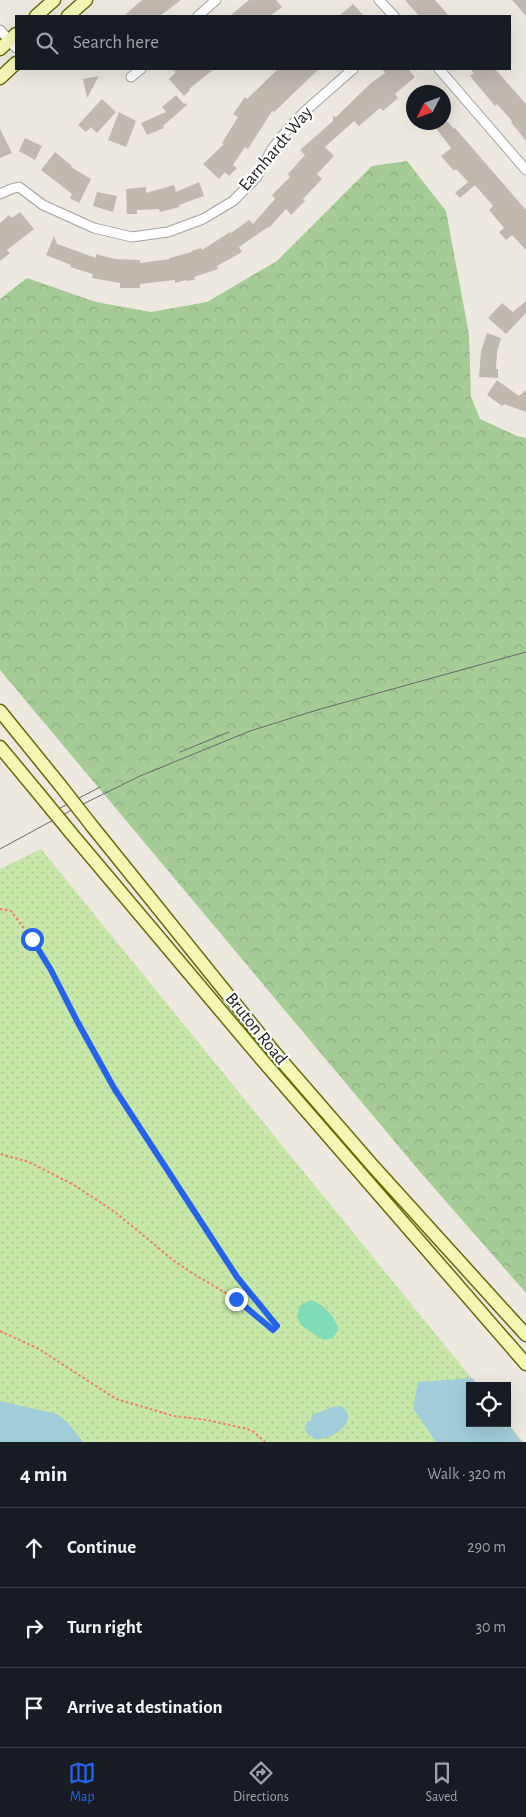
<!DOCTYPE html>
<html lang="en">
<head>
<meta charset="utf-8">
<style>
	:root { --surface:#171b24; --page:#20242c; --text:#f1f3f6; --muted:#9ea1a6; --line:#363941; --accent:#2563eb }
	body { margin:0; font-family:"Alegreya Sans",sans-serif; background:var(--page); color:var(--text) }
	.controls { position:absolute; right:15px; bottom:15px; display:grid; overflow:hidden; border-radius:0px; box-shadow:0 5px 20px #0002 }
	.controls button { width:45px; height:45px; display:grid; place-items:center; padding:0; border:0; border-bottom:1px solid var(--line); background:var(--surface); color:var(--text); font:25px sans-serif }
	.compass { position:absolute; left:406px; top:85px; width:45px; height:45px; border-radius:50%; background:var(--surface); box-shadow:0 5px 20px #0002; rotate:228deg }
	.stop { position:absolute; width:15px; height:15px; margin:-11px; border:4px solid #2563eb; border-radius:50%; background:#fff }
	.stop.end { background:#2563eb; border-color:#fff; box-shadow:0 1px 5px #0008 }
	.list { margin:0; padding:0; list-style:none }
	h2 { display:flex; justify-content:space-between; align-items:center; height:65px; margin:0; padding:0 20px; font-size:21px }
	h2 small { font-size:16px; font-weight:400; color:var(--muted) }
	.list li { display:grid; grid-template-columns:32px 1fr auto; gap:15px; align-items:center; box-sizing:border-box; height:80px; padding:0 20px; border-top:1px solid var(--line) }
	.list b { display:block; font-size:19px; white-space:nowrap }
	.list em { font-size:16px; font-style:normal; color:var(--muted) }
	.icon { flex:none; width:28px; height:28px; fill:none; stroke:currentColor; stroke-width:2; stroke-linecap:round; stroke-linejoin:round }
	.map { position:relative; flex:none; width:526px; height:1442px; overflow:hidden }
	.search { position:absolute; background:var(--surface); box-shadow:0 5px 20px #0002; left:15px; right:15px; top:15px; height:55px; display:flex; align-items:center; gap:12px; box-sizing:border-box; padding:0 18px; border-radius:0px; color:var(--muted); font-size:19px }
	.sheet { height:305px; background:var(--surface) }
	nav { display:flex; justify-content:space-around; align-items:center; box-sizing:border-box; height:70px; border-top:1px solid var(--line); background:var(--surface); font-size:14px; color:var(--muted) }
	nav a { display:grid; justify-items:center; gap:2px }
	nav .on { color:var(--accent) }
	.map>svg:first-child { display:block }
	.grass { fill:url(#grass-dots) }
	.forest { fill:url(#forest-crowns) }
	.pitch { fill:#7fdbb8 }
	.water { fill:#a1cdda }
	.building { fill:#c1b8b0 }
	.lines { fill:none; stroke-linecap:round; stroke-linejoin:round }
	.minor-casing { stroke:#a2a2a2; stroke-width:11 }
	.secondary-casing { stroke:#626d07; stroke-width:15 }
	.path { stroke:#f67868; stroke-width:2; stroke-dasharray:2.5 2.5; stroke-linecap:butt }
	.minor { stroke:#fff; stroke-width:9 }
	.secondary { stroke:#f4f7b4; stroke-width:12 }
	.tram { stroke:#696969; stroke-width:1 }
	.secondary-bridge-casing { stroke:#626d07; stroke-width:15; stroke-linecap:butt }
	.secondary-bridge { stroke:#f4f7b4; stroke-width:12 }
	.route { stroke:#2563eb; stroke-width:6 }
	.labels { text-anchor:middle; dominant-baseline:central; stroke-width:4.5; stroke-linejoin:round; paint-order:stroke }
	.street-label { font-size:18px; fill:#1b1b1b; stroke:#fff }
</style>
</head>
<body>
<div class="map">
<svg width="526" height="1442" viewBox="0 0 526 1442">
	<defs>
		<pattern id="grass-dots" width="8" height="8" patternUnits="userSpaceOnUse" patternTransform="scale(1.25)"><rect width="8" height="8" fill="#c6e7a7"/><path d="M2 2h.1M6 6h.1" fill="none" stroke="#aac68f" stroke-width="1.8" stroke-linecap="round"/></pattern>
		<pattern id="forest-crowns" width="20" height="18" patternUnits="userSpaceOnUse" patternTransform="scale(1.25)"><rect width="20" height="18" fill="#a5cb96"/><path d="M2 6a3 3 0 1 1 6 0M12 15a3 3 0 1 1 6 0" fill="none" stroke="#8dae81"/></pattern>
	</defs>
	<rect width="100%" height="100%" fill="#ede9e1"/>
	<path class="grass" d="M41,849L478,1386H470V1423L507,1422L523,1442H0V869Z"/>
	<path class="forest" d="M407,161L446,211L469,334L471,397L480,419L517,436L526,438V1293L421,1173L0,670V299L27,278L96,302L151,312L207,302L277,261L372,166Z"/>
	<path class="pitch" d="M311,1300C322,1303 337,1318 338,1330L333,1338L324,1340L318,1337L301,1325L297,1317L300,1305Z"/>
	<path class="water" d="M473,1378L478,1386H470V1423H507L522,1442H436L413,1408L418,1382Z
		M0,1401L57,1414L68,1423L83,1442H0Z
		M341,1406C362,1419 331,1442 315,1439C313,1438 310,1436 308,1435L305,1428L306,1423L311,1420L312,1415L333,1407Z"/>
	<path class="building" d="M142,0H181L160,16H124Z
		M249,0H276L282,7L270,16H230Z
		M405,0H435L449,16H419Z
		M512,0H526V16Z
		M353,4L364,16H339Z
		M172,69H214L189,89L190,90L184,96L169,79L176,72Z
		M278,69H319L274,112L272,111L248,149L245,147L233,165L237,168L229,176L225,172L219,179L203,164L224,144L222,143L238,117L233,114L245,97L247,99Z
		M382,69H408L415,77L395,94L398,98L383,111L380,108L359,126L354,121L325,147L334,156L317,174L322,179L303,199L305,201L291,215L286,209L269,228L268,227L239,247L242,252L217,266L218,269L194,277L195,280L187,281L186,280L175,283V280L140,284V288H120V283L92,278L93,274L70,267L71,265L46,255L54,236L57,244L96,258V254L115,259L140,260V263L170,259L169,258L192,252L191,251L201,248L202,250L230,232L231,233L249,220L253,224L275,199L272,195L290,177L288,174L305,155L300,150L333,121V116L336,117L371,83L385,73Z
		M470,69H495L526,104V141L511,122L512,121L497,104L495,106L470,76L474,73Z
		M99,76L87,98L83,79Z
		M176,95L184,104L186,103L187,105L163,126L164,128L147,135L141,123L166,112L162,107Z
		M102,99L116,112L97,133L91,127L86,132L78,125Z
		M119,112L136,121L126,147L108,140Z
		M431,122H448L454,129L455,128L526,210V250L512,235L506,240L499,232L504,228L489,210L493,206L475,185L460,198L455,193L468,182L456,169L454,171L441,156L451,148Z
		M0,129L12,153L0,158Z
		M25,138L42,146L35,160L19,151Z
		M55,152L72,166L71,167L91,179L79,203L70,198L72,194L41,170Z
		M199,182L204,196L179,205L180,207L160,212L159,209L137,210V214H127L126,189L146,187V193L174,185L176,192Z
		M97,192L117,196L113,212L93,206Z
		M20,212L34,229L7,250L10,253L0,261V223L9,215L12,218Z
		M526,301V313L506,334L488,318L502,303L513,312Z
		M487,333L501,338L497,352L496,369H498V378L479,377L481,351Z
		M497,380L519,396L526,390V412L504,404L502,406L487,395Z"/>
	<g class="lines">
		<defs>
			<path id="minor" d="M379,0L394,16
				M198,16L216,0
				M0,30L16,48
				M439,69L526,170
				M131,77L141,69
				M0,194L11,189L19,187L43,205L94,228L132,237L168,232L203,219L233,201L256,178L272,149L288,129L304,112L353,69"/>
			<path id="secondary" d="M36,16L54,0
				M68,16L86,0
				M0,49L16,34
				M0,78L16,63
				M0,711L60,785
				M0,747L39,794
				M92,826L274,1052L372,1165L526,1335
				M71,833L263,1061L526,1364"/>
		</defs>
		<use href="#minor" class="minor-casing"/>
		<use href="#secondary" class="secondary-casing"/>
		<path class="path" d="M0,909L11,911L32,939L51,970L77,1021L114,1088L237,1277L277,1326L273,1330L236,1299L192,1273L173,1260L115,1212L74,1185L29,1162L0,1154
			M0,1331L39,1349L116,1399L174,1416L207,1420L247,1429L254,1432L265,1442"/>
		<use href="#minor" class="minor"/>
		<use href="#secondary" class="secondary"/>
		<path class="tram" d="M180,752L229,732
			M47,815L100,787
			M0,849L79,806L140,776L250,731L317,710L526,652"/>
		<defs>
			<path id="secondary-bridge" d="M60,785L92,826
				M39,794L71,833"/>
		</defs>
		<use href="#secondary-bridge" class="secondary-bridge-casing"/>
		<use href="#secondary-bridge" class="secondary-bridge"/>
	</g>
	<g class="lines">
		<path class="route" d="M32,939L51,970L77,1021L114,1088L237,1277L277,1326L273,1330L236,1299"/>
	</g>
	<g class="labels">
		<g class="street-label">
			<text transform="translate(276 149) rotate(-50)">Earnhardt Way</text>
			<text transform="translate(256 1029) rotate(51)">Bruton Road</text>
		</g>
	</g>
</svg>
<div class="controls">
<button><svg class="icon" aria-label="locate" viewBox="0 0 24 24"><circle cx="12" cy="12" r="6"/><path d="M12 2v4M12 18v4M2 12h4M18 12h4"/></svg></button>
</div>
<svg class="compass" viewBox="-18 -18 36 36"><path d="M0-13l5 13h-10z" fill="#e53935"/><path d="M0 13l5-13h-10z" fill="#9ea1a6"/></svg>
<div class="stop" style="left:32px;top:939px"></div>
<div class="stop end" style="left:236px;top:1299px"></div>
<div class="search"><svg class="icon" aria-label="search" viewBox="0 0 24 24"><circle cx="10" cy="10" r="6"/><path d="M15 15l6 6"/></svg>Search here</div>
</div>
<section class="sheet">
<h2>4 min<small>Walk · 320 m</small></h2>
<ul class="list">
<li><svg class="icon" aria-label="ahead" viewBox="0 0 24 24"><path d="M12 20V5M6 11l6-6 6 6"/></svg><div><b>Continue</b></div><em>290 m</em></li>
<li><svg class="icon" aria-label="right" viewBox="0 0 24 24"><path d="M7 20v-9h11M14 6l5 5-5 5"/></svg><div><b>Turn right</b></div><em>30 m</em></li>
<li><svg class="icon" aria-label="arrive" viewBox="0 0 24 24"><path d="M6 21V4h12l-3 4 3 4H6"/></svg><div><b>Arrive at destination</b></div></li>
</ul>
</section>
<nav>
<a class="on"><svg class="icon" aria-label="map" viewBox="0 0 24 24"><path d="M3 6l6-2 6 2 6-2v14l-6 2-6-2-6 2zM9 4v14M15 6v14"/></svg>Map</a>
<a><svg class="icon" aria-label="directions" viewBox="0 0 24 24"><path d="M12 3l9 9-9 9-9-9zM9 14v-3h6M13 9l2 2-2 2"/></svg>Directions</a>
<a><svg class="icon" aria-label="saved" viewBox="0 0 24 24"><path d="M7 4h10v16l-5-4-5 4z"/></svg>Saved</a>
</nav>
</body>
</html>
